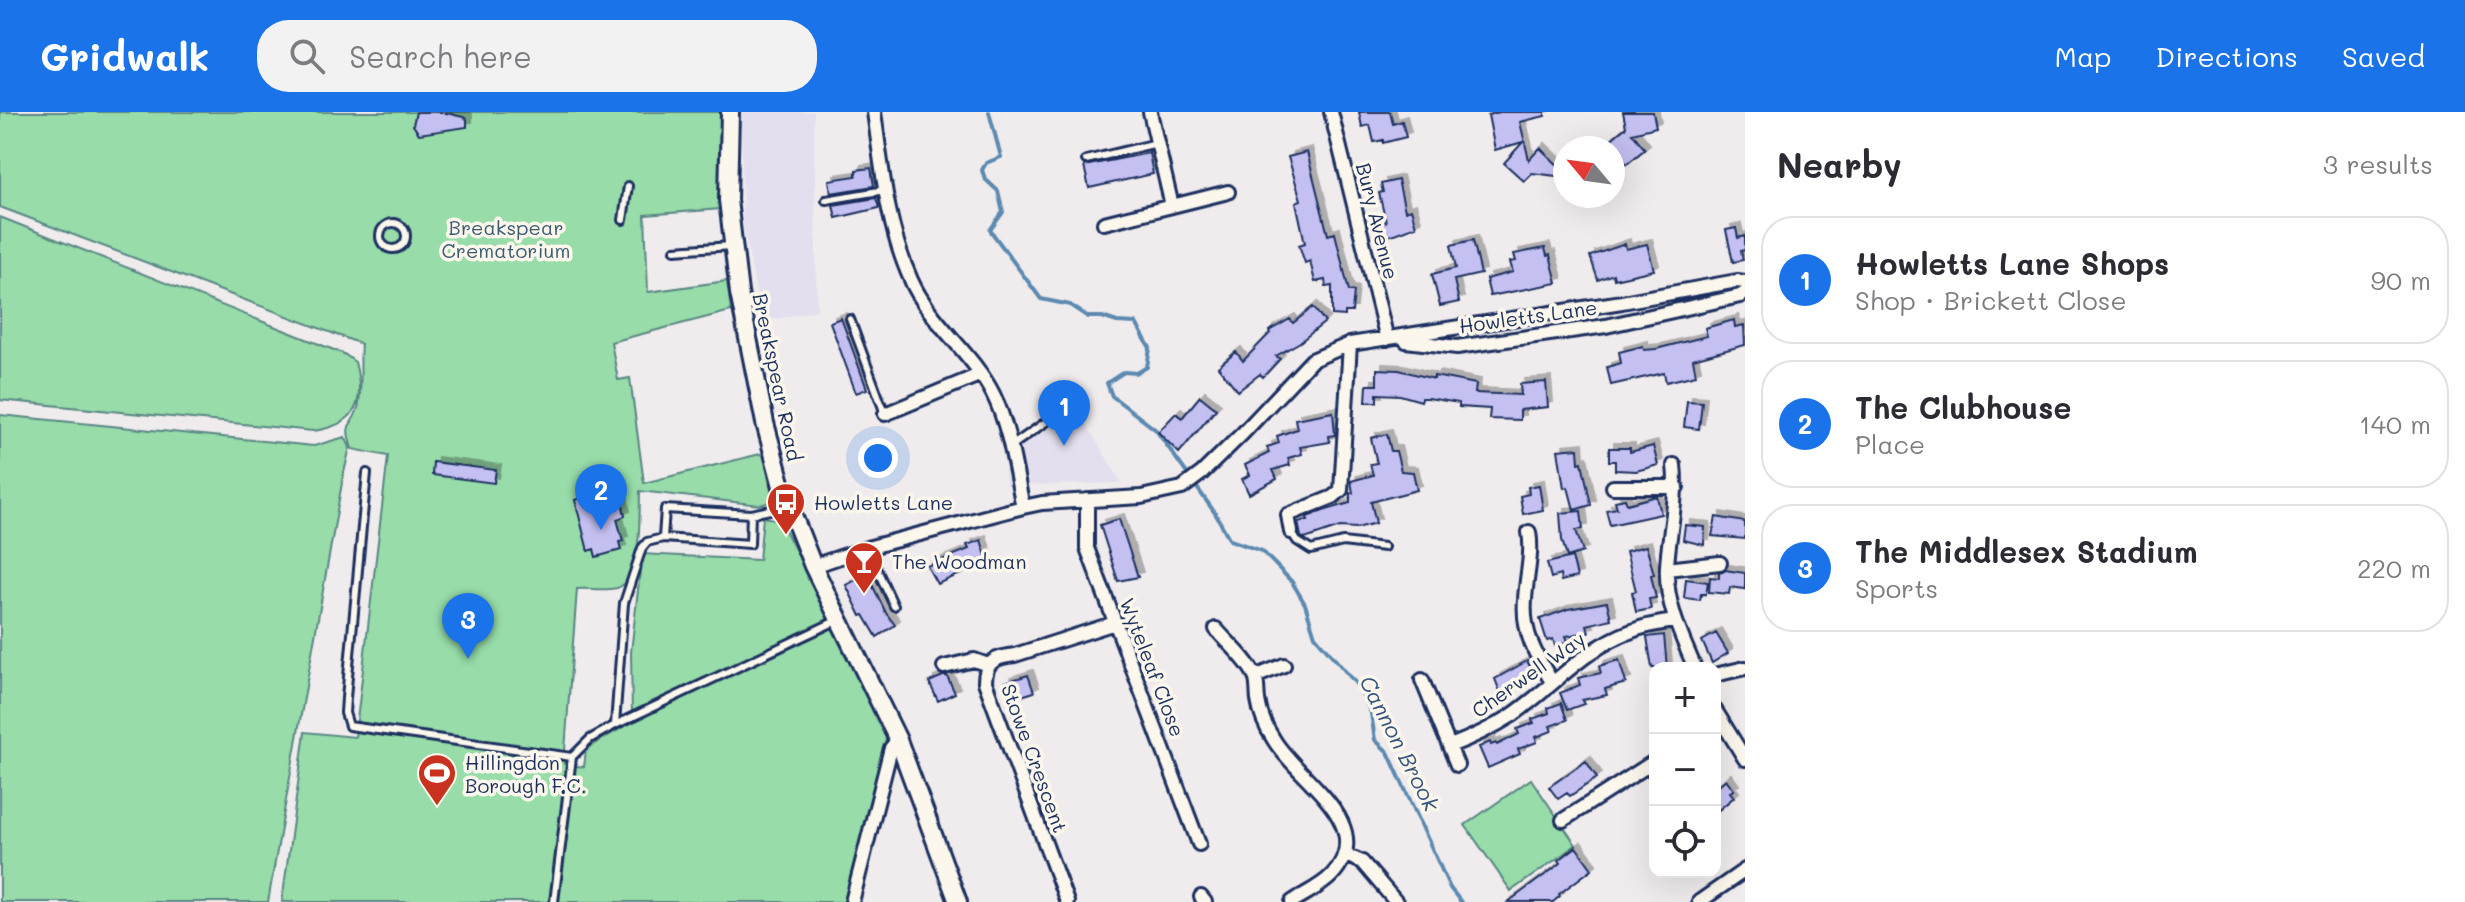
<!DOCTYPE html>
<html lang="en">
<head>
<meta charset="utf-8">
<style>
	:root { --surface:#fff; --page:#f2f2f3; --text:#2b2b33; --muted:#7c7c81; --line:#e1e1e2; --accent:#1a73e8 }
	body { margin:0; font-family:Mali,sans-serif; background:var(--page); color:var(--text) }
	.controls { position:absolute; right:24px; bottom:24px; display:grid; overflow:hidden; border-radius:16px; box-shadow:0 8px 32px #0002 }
	.controls button { width:72px; height:72px; display:grid; place-items:center; padding:0; border:0; border-bottom:2px solid var(--line); background:var(--surface); color:var(--text); font:40px sans-serif }
	.compass { position:absolute; left:1553px; top:24px; width:72px; height:72px; border-radius:50%; background:var(--surface); box-shadow:0 8px 32px #0002; rotate:299deg }
	.you { position:absolute; left:878px; top:346px; width:28px; height:28px; margin:-20px; border:6px solid #fff; border-radius:50%; background:#1a73e8; box-shadow:0 0 0 12px #1a73e833 }
	.badge { display:grid; place-items:center; width:52px; height:52px; border-radius:50%; background:var(--accent); color:#fff; font-size:26px; font-weight:700 }
	.pin { position:absolute; translate:-50% -66px; filter:drop-shadow(0 2px 4px #0008) }
	.pin::after { content:''; position:absolute; top:42px; width:28px; height:24px; background:inherit; clip-path:polygon(0 0,100% 0,50% 100%) }
	.list { margin:0; padding:0; list-style:none }
	h2 { display:flex; justify-content:space-between; align-items:center; height:104px; margin:0; padding:0 32px; font-size:34px }
	h2 small { font-size:26px; font-weight:400; color:var(--muted) }
	.list li { display:grid; grid-template-columns:52px 1fr auto; gap:24px; align-items:center; box-sizing:border-box; height:128px; margin:0 16px 16px; padding:0 16px; border:2px solid var(--line); border-radius:32px }
	.list b { display:block; font-size:30px; white-space:nowrap }
	.list p { margin:0; font-size:26px; white-space:nowrap; color:var(--muted) }
	.list em { font-size:26px; font-style:normal; color:var(--muted) }
	.icon { flex:none; width:44px; height:44px; fill:none; stroke:currentColor; stroke-width:2; stroke-linecap:round; stroke-linejoin:round }
	.map { position:relative; flex:none; width:1745px; height:790px; overflow:hidden }
	header { display:flex; align-items:center; gap:48px; box-sizing:border-box; height:112px; padding:0 40px; background:var(--accent); color:#fff }
	header strong { font-size:38px }
	nav { display:flex; gap:44px; margin-inline-start:auto; font-size:28px }
	.search { width:560px; height:72px; background:var(--page); display:flex; align-items:center; gap:20px; box-sizing:border-box; padding:0 28px; border-radius:32px; color:var(--muted); font-size:30px }
	main { display:flex }
	aside { flex:1; background:var(--surface) }
	.map>svg:first-child { display:block }
	.built { fill:#e3dfee }
	.green { fill:#97dca9; stroke:#598684; stroke-width:2 }
	.lines { fill:none; stroke-linecap:round; stroke-linejoin:round }
	.stream { stroke:#5b89b0; stroke-width:4 }
	.building { fill:#c4c0f2; stroke:#1b2f5e; stroke-width:2; filter:url(#shadow) }
	.service-casing { stroke:#1b2f5e; stroke-width:12 }
	.minor-casing { stroke:#1b2f5e; stroke-width:18 }
	.tertiary-casing { stroke:#1b2f5e; stroke-width:22 }
	.service { stroke:#fbf7ec; stroke-width:6 }
	.minor { stroke:#fbf7ec; stroke-width:12 }
	.tertiary { stroke:#fbf7ec; stroke-width:16 }
	.labels { text-anchor:middle; dominant-baseline:central; stroke-width:7; stroke-linejoin:round; paint-order:stroke }
	.street-label { font-size:20px; fill:#1b2f5e; stroke:#fbf7ec }
	.park-label { font-size:20px; fill:#3a5a71; stroke:#fbf7ec }
	.poi-label { font-size:20px; fill:#1b2f5e; stroke:#fbf7ec; text-anchor:start }
	.water-label { font-size:22px; font-style:italic; fill:#365480; stroke:#fbf7ec }
</style>
</head>
<body>
<header>
<strong>Gridwalk</strong>
<div class="search"><svg class="icon" aria-label="search" viewBox="0 0 24 24"><circle cx="10" cy="10" r="6"/><path d="M15 15l6 6"/></svg>Search here</div>
<nav><a>Map</a><a>Directions</a><a>Saved</a></nav>
</header>
<main>
<div class="map">
<svg width="1745" height="790" viewBox="0 0 1745 790">
	<defs>
		<filter id="shadow"><feDropShadow dx="5" dy="-5" stdDeviation="0" flood-color="#0004"/></filter>
	</defs>
	<rect width="100%" height="100%" fill="#f0eced"/>
	<filter id="ink" filterUnits="userSpaceOnUse"><feTurbulence type="fractalNoise" baseFrequency=".0125" numOctaves="2"/><feDisplacementMap in="SourceGraphic" scale="16" xChannelSelector="R" yChannelSelector="G"/><feConvolveMatrix kernelMatrix="1 2 1 2 8 2 1 2 1" color-interpolation-filters="sRGB"/></filter>
	<g filter="url(#ink)">
		<path class="built" d="M741,0H814L817,198L762,210L743,112Z
			M1073,291L1122,371L1006,374L1004,342Z"/>
		<path class="green" d="M0,0H722L721,97L645,103L648,180L727,169L731,199L611,230L618,268L630,266L644,371L764,341L773,389L760,393L640,379C639,402 643,468 617,476C605,479 589,476 577,477L564,652L584,655L586,637L630,611L632,606L631,540L642,442L759,448L763,405L780,408L888,620L845,790H282L305,620L355,625L356,617L388,344L352,337C343,308 352,317 358,296C363,275 359,253 361,232L0,95Z
			M0,105L344,242L355,250C366,292 356,313 313,319L0,288Z
			M0,303L314,334L345,325L350,335L343,365L268,790H0Z
			M1531,667L1576,733L1511,779L1465,713Z"/>
		<g class="lines">
			<path class="stream" d="M989,0L1001,45L986,51L982,58L985,67L998,79L1003,100L990,118L1041,187L1070,193L1088,205H1102L1117,210L1136,211L1150,236L1147,255L1137,261L1124,260L1107,271L1112,284L1156,318L1215,401L1230,428L1262,439L1292,470L1305,492L1315,524L1358,574L1371,601L1375,628L1388,640L1450,776L1461,790"/>
		</g>
		<path class="building" d="M416,0H442L463,5L467,7V15L419,22L413,13Z
			M1359,0H1390L1393,12L1402,9L1406,25L1383,31V28L1374,30L1370,13L1362,15Z
			M1500,0H1545V4L1520,10L1529,48L1540,36L1565,60V65L1532,61L1524,69L1504,51L1523,30L1495,38L1488,3Z
			M1623,0H1653L1656,15L1632,21L1645,37L1627,52L1609,29L1626,15Z
			M1307,40L1328,123L1335,121L1349,179H1354L1352,200H1345V204L1332,203V174L1326,175L1325,168L1315,170L1310,149L1305,151L1299,133L1305,131L1296,90L1301,88L1288,45Z
			M1149,41L1153,62L1089,76L1084,54Z
			M871,56L874,74L831,81L829,68L856,64V58Z
			M1398,68L1405,99L1411,97L1416,114L1386,125L1381,111L1386,110L1379,81L1383,80L1381,72Z
			M876,86L879,96L836,106L833,93Z
			M1736,116L1738,126L1745,124V138L1741,139L1743,148L1733,150L1726,118Z
			M1473,128L1481,162L1454,168L1459,190L1440,194L1432,162L1456,156L1451,133Z
			M1625,132L1626,137L1647,132L1654,158L1614,167L1613,162L1598,168L1590,144Z
			M1545,136L1547,144L1550,143L1557,171L1490,184L1486,167L1513,160L1510,150L1516,149L1514,142Z
			M1313,195L1325,210L1300,230L1276,244L1280,247L1263,265L1260,262L1238,279L1218,255L1236,240L1243,249L1270,221L1269,219L1290,207L1293,211Z
			M841,206L867,277L856,281L830,210Z
			M1734,208L1735,215L1744,213L1745,233L1693,247L1696,263L1666,270L1664,261L1611,273L1607,255L1621,251L1619,240L1643,234L1644,238L1656,237L1707,224L1705,216Z
			M1377,257L1399,258L1434,267V264L1476,272L1475,281L1521,283L1520,272L1546,270L1548,295L1520,298V308L1489,307L1490,297L1459,295V291L1428,286H1422L1421,289L1400,283L1377,282V290H1366L1367,273H1377Z
			M1200,284L1216,297L1179,341L1158,320L1176,301L1182,306Z
			M1687,289L1702,290L1699,317L1684,315Z
			M1333,300L1335,323L1329,324L1330,330L1300,335L1302,342L1288,346L1290,353L1273,358L1277,367L1249,382L1242,367L1250,363L1245,353L1269,341L1267,335L1279,331L1277,324L1297,317L1295,307Z
			M1387,322L1391,339H1396L1401,359L1413,360L1417,378L1371,390L1376,411L1357,416L1340,415L1305,427L1301,425L1298,410L1308,408L1307,405L1323,399L1350,391V381H1353L1351,369L1373,363L1370,352L1377,351L1371,326Z
			M1653,334L1658,353L1636,359L1615,358V349H1609V336H1630V340Z
			M1578,336L1579,351L1582,350L1591,393L1574,398L1568,375L1564,376L1558,338Z
			M433,350L496,358L494,371L432,363Z
			M1539,373L1543,398L1523,402L1520,384L1529,382L1528,375Z
			M610,377L614,391L622,389L625,404L617,407L623,429L619,430L621,438L596,445L594,437L588,439L575,388Z
			M1657,384L1661,402L1610,413L1606,398L1617,396L1615,389L1625,387L1627,392Z
			M1581,399L1583,417L1576,418L1583,440L1567,445L1562,428L1560,401Z
			M1716,405L1745,410V427L1712,424Z
			M1119,407L1138,465L1118,469L1100,413Z
			M1685,413L1705,415L1704,433L1683,428Z
			M981,428L987,447L966,454L968,459L937,472L927,454L969,437L967,433Z
			M1646,434L1654,462L1651,463L1656,486L1649,487L1651,497L1636,500L1632,480L1636,479L1626,439Z
			M1572,445L1577,465L1561,469L1560,463L1551,466L1547,451Z
			M1725,458L1745,461V477L1730,475L1729,482L1709,480L1710,465L1719,466V460Z
			M867,462L886,501L895,513L877,525L864,503L861,504L846,473Z
			M1686,467L1708,470L1706,482H1701L1700,488L1684,486Z
			M1607,490L1611,507L1587,513L1589,520L1566,524L1568,530L1555,534L1553,527L1547,529L1540,507L1568,497Z
			M1716,521L1728,541L1712,551L1702,529Z
			M1664,523L1667,556H1652L1647,525Z
			M1619,548L1626,571L1605,577L1607,583L1582,588L1584,592L1567,598L1560,581L1580,573L1578,566L1601,561L1599,554Z
			M1527,549L1535,563L1501,582L1495,567Z
			M1028,563L1034,580L1012,587L1006,570Z
			M943,564H947L955,581L938,589L929,570Z
			M1561,591L1567,608L1550,614L1552,619L1536,625L1537,630L1518,637L1520,642L1488,656L1479,635L1490,630L1491,633L1496,631L1497,633L1519,622L1517,617L1534,611L1532,607L1549,601L1548,596Z
			M1586,649L1597,666L1570,684L1567,681L1558,687L1549,675Z
			M1726,667L1734,678L1730,680L1734,685L1715,701V676Z
			M1576,735L1592,757L1559,782L1560,784L1553,790H1508L1561,751L1559,748Z"/>
		<g class="lines">
			<defs>
				<path id="service" d="M1086,48L1157,31
					M826,88L885,78
					M623,108L628,74
					M380 124a13 13 0 1 1 26 0a13 13 0 1 1-26 0Z
					M675,138L731,134
					M850,207L885,302
					M1010,335L1060,300
					M367,361L346,586L345,601L349,614L572,645
					M1291,420L1297,429L1311,438L1343,430L1384,435
					M663,426L750,432L751,402
					M867,436L894,494
					M615,613L836,509
					M554,790L572,645L590,627L615,613L624,491L642,436L647,430L663,426L665,397L751,402L789,394"/>
				<path id="minor" d="M874,0C882,56 887,115 911,168C930,211 972,240 993,282C1010,316 1015,358 1023,395
					M1150,0L1172,94
					M1331,0L1387,227
					M1104,111L1228,80
					M1406,229L1457,235L1606,214L1740,184L1745,181
					M885,302L979,263
					M1674,353C1678,387 1669,420 1667,454C1665,490 1681,524 1695,556
					M1613,375H1677
					M1087,388V436L1199,732
					M1291,420L1288,403L1333,385L1341,378L1350,232
					M1529,420C1533,443 1526,465 1525,488C1522,520 1536,544 1552,570
					M813,454L867,436L1023,395L1042,391L1141,385L1182,376L1202,361L1243,321L1312,248L1350,232L1622,190L1737,169L1745,170
					M1667,457L1720,451
					M1216,517C1228,531 1247,547 1255,564C1258,571 1257,581 1258,588C1260,602 1266,616 1274,628C1297,667 1379,712 1332,763C1322,774 1304,782 1292,790
					M944,555L974,548L988,553
					M1715,563L1745,556
					M1255,565L1284,553
					M1422,568L1457,653
					M1715,598L1745,647
					M1450,634C1471,626 1492,616 1511,604C1552,576 1584,536 1632,519C1646,513 1660,511 1675,509
					M1563,708L1655,649
					M1346,743L1362,750L1396,790
					M1201,785L1205,790
					M852,790L891,636L898,628
					M1067,790L985,570C985,549 996,545 1015,543L1115,511
					M1699,790L1745,758"/>
				<path id="tertiary" d="M730,0L728,88L739,181L765,311L783,378L813,454L898,628L958,790"/>
			</defs>
			<use href="#service" class="service-casing"/>
			<use href="#minor" class="minor-casing"/>
			<use href="#tertiary" class="tertiary-casing"/>
			<use href="#service" class="service"/>
			<use href="#minor" class="minor"/>
			<use href="#tertiary" class="tertiary"/>
		</g>
	</g>
	<defs>
		<symbol id="bus-pin" viewBox="-11 -11 22 30"><path d="M0 17L-7.5 6A9.5 9.5 0 1 1 7.5 6Z" fill="#c8321e" stroke="#fbf7ec"/><path d="M-5-6H5V4H4V6H2V4H-2V6H-4V4H-5ZM-3.5-4V0h7V-4ZM-3.5 1.2v1.5H-2V1.2ZM2 1.2v1.5H3.5V1.2Z" fill="#fff"/></symbol>
		<symbol id="bar-pin" viewBox="-11 -11 22 30"><path d="M0 17L-7.5 6A9.5 9.5 0 1 1 7.5 6Z" fill="#c8321e" stroke="#fbf7ec"/><path d="M-6-5H6L.8 .8V4.5H3.5V6h-7V4.5H-.8V.8Z" fill="#fff"/></symbol>
		<symbol id="stadium-pin" viewBox="-11 -11 22 30"><path d="M0 17L-7.5 6A9.5 9.5 0 1 1 7.5 6Z" fill="#c8321e" stroke="#fbf7ec"/><path d="M0-5a6.5 5 0 1 0 0 10a6.5 5 0 1 0 0-10ZM-3.5-1.8h7v3.6h-7Z" fill="#fff"/></symbol>
	</defs>
	<g fill-rule="evenodd">
		<use href="#bus-pin" x="764" y="368" width="44" height="60"/>
		<use href="#bar-pin" x="842" y="427" width="44" height="60"/>
		<use href="#stadium-pin" x="415" y="639" width="44" height="60"/>
	</g>
	<g class="labels">
		<g class="street-label">
			<text transform="translate(1378 109) rotate(76)">Bury Avenue</text>
			<text transform="translate(1528 204) rotate(-8)">Howletts Lane</text>
			<text transform="translate(778 265) rotate(78)">Breakspear Road</text>
			<text transform="translate(1153 555) rotate(69)">Wyteleaf Close</text>
			<text transform="translate(1528 562) rotate(-35)">Cherwell Way</text>
			<text transform="translate(1035 646) rotate(70)">Stowe Crescent</text>
		</g>
		<g class="park-label">
			<text x="506" y="115">Breakspear<tspan x="506" dy="23">Crematorium</tspan></text>
		</g>
		<g class="poi-label">
			<text x="814" y="390">Howletts Lane</text>
			<text x="892" y="449">The Woodman</text>
			<text x="465" y="650">Hillingdon<tspan x="465" dy="23">Borough F.C.</tspan></text>
		</g>
		<g class="water-label">
			<text transform="translate(1400 631) rotate(63)">Cannon Brook</text>
		</g>
	</g>
</svg>
<div class="controls">
<button>+</button>
<button>−</button>
<button><svg class="icon" aria-label="locate" viewBox="0 0 24 24"><circle cx="12" cy="12" r="6"/><path d="M12 2v4M12 18v4M2 12h4M18 12h4"/></svg></button>
</div>
<svg class="compass" viewBox="-18 -18 36 36"><path d="M0-13l5 13h-10z" fill="#e53935"/><path d="M0 13l5-13h-10z" fill="#7c7c81"/></svg>
<div class="you"></div>
<div class="pin badge" style="left:1064px;top:334px">1</div>
<div class="pin badge" style="left:601px;top:418px">2</div>
<div class="pin badge" style="left:468px;top:547px">3</div>
</div>
<aside>
<h2>Nearby<small>3 results</small></h2>
<ul class="list">
<li><span class="badge">1</span><div><b>Howletts Lane Shops</b><p>Shop · Brickett Close</p></div><em>90 m</em></li>
<li><span class="badge">2</span><div><b>The Clubhouse</b><p>Place</p></div><em>140 m</em></li>
<li><span class="badge">3</span><div><b>The Middlesex Stadium</b><p>Sports</p></div><em>220 m</em></li>
</ul>
</aside>
</main>
</body>
</html>
